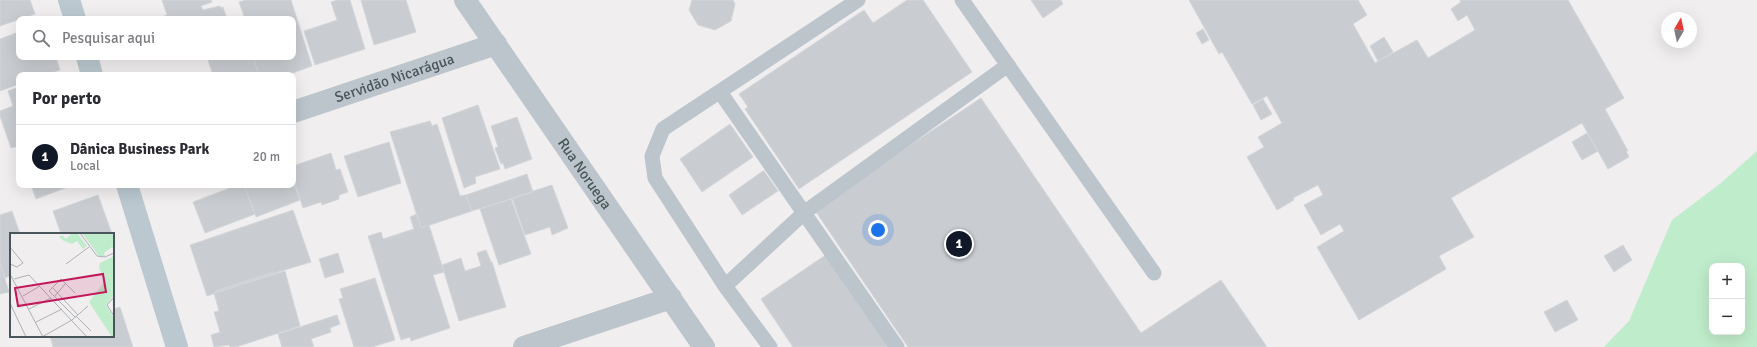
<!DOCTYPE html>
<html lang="pt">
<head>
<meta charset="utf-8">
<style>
	:root { --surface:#fff; --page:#f2f2f3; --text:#2b2b33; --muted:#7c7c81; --line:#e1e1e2; --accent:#111827 }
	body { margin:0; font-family:Signika,sans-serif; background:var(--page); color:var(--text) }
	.controls { position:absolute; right:12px; bottom:12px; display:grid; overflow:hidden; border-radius:8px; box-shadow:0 4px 16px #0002 }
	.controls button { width:36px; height:36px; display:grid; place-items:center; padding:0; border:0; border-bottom:1px solid var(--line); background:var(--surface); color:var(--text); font:20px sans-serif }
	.compass { position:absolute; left:1661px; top:12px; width:36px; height:36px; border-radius:50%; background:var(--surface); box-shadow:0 4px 16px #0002; rotate:9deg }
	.you { position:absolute; left:878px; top:230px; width:14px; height:14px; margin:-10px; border:3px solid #fff; border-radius:50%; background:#1a73e8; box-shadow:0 0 0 6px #1a73e833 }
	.badge { display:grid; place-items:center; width:26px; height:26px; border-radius:50%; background:var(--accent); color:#fff; font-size:13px; font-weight:700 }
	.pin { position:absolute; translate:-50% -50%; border:2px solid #fff; box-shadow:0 1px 4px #0006 }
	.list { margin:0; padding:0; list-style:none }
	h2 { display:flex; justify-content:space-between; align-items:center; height:52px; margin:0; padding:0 16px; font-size:17px }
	h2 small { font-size:13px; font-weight:400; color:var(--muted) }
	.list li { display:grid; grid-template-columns:26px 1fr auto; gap:12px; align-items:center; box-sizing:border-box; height:64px; padding:0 16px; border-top:1px solid var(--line) }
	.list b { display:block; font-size:15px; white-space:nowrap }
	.list p { margin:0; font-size:13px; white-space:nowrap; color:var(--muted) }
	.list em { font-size:13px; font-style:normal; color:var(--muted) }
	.icon { flex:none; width:22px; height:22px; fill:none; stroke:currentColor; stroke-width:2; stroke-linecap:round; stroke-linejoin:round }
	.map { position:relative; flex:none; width:1757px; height:347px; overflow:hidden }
	.search { position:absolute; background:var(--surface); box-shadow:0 4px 16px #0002; left:16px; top:16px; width:280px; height:44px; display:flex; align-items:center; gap:10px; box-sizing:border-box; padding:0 14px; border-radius:8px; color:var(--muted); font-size:15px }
	.panel { position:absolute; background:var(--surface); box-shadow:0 4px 16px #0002; left:16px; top:72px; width:280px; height:116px; border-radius:8px }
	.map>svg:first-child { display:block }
	.green { fill:#bfecca; fill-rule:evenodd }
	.building { fill:#c9ccd0; stroke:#d3d6da }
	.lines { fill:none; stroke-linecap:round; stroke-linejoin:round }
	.lane { stroke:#bbc5cb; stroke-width:15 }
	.street { stroke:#bbc5cb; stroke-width:22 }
	.secondary { stroke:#bbc8cf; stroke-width:22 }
	.labels { text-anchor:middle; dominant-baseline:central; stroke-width:3; stroke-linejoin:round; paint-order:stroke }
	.street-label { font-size:15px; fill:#48555b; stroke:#fff }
	.inset-road { fill:none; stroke:#adb1b4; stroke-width:1 }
	.view { fill:#c2185b; fill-opacity:0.15; stroke:#c2185b; stroke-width:2 }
	.inset-edge { fill:none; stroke:#48555b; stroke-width:2 }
</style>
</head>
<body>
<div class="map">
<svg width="1757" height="347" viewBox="0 0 1757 347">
	<rect width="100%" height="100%" fill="#f1eeef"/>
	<path class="green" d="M1757,151V347H1604L1629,321L1672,220L1721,183ZM1712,266H1742V332H1712Z"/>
	<path class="building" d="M0,0H30L35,14L0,26Z
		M162,0H211L212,2L201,6L203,10L220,6L221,8L223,7L227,19H155L167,15Z
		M246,0H291L312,66L287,75H259L253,57H293V19H245L239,2Z
		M337,0H350L365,49L315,65L304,31L337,20L331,2Z
		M361,0H406L416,32L374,45Z
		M692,0H733L735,4L731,21L715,30L698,25L689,10Z
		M907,0H923L972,72L799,189L745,109L748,107L739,94L864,10L873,23Z
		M1031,0H1061L1063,4L1043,18Z
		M1189,0H1358L1367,15L1353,24L1375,63L1417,40L1428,58L1475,30L1467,15L1458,21L1451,9L1461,2L1460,0H1568L1624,98L1605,109L1628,151H1626L1629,157L1608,169L1582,123L1451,198L1474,237L1439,256L1446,269L1359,320L1317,247L1344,231L1340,224L1321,235L1304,205L1323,195L1318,185L1293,198L1294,200L1277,210L1247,157L1264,147L1258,137L1282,123L1267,96L1252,104L1222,52L1219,54Z
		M1203,29L1209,40L1202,44L1196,33Z
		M19,32V57H56L60,70L45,75H19V84L0,91V39Z
		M1384,37L1393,52L1378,61L1370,46Z
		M207,57H253L259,75H213Z
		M19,87V146L11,148L0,116V111L13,106L8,91Z
		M981,98L1141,333L1221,280L1267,347H908L814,209Z
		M1263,99L1272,114L1261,120L1253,105Z
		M478,105L500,169L475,177L476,183L464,188L442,118Z
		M517,117L532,159L505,169L503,163L501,164L495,148L498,147L491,126Z
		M430,121L432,126L437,124L460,196L466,195L472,211L421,228L390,132Z
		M730,124L753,157L702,192L680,159Z
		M1587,133L1598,151L1582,160L1572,142Z
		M389,142L401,183L358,197L344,156Z
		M331,153L336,170L340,169L348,192L339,195V199L322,205L321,202L303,208L293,177V166Z
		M763,171H764L778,191L742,215L729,195Z
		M527,174L533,192L472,211L466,195Z
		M293,180L300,200L256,217L244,185H293Z
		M31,185H73L36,199Z
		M238,185H244L255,214L205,233L193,202Z
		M552,185L568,228L552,235L550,227L525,235L512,198Z
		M98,195L112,234H61L53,211Z
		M511,199L531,254L499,265L480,209Z
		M293,210L311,262L216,291V293L207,296L190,245Z
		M12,211L20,234H11V275L5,278L0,263V215Z
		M417,214L421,228L429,225L444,272L433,275L450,328L411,341L410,337L401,340L368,236L381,232L383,239L414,229L410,217Z
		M1623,245L1632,260L1614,272L1604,256Z
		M486,250L491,262H492L506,307L459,321L442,265L461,258L465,271L481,266L477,253Z
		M338,253L344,272L325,278L319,259Z
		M827,254L890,347H793L761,299Z
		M0,263L9,292L0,294Z
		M285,271L300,326L236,347H230L229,345L214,347L211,335L220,332L214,312L219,311L214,293Z
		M273,272V274L216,293V291Z
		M375,278L395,340L372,347H354L339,299L343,298L340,289Z
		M1567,300L1578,320L1555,332L1544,312Z
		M120,307L133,347H53L50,336H113V309Z
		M337,315L340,324L330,328L331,332L311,339L314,347H282L278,334Z"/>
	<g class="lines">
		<path class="lane" d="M962,0L1154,273
			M720,92L897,347
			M725,286L805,212L1008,65
			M770,347L725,286L655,178L652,156L663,129L858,0"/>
		<g class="street">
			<path id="s1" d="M465,0L704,347"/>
			<path id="s2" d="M293,112L496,44"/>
			<path d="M524,347L671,298"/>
		</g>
		<path class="secondary" d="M69,0L75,19
			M87,57L92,75
			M127,185L177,347"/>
	</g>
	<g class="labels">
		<g class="street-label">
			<text stroke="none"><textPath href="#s2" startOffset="107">Servidão Nicarágua</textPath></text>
			<text stroke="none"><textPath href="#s1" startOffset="211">Rua Noruega</textPath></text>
		</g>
	</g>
	<g transform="translate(10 233)">
		<rect width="104" height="104" fill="#f1eeef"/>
		<path d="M62,0H67L77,13L73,16L67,8L62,11L54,8L49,4L52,2L56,6ZM72,0H104V17L102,14L94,20L95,23H89ZM104,23V62L96,72L104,85V104H102L79,69L95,48L89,35L90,30Z" fill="#bfecca"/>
		<path class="inset-road" d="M70,0L87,23L95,24L104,20M0,14L13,30L7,34L0,31M56,31L79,14M0,41L33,104M4,46L19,42L77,104M42,54L68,82M13,63L30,53M44,64L56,50M104,64L97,72L104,83M0,70L16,104M19,76L41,65M66,83L81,98M65,84L39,58L51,46L65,60M26,89L52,76M32,104L62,87L78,73"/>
		<path class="view" d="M93,41L96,59L8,73L5,55Z"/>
		<rect width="104" height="104" class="inset-edge"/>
	</g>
</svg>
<div class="controls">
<button>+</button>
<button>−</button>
</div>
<svg class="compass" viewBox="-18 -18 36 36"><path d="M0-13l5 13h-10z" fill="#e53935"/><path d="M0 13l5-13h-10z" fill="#7c7c81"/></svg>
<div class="you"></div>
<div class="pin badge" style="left:959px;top:244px">1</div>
<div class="search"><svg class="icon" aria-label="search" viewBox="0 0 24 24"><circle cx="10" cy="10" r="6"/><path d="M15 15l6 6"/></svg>Pesquisar aqui</div>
<section class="panel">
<h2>Por perto<small></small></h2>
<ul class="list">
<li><span class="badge">1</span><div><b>Dânica Business Park</b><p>Local</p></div><em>20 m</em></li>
</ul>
</section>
</div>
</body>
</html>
